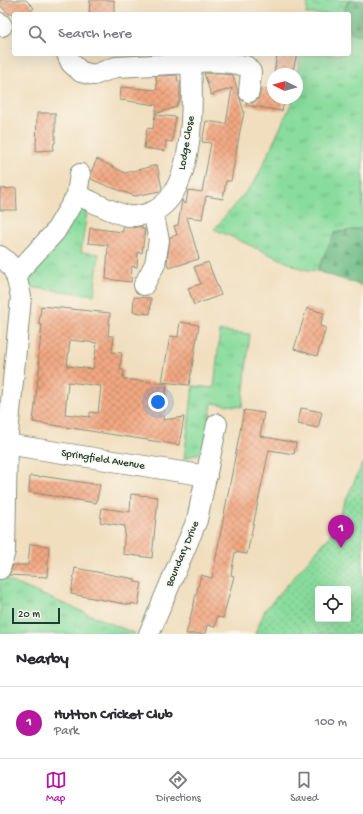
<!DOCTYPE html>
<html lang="en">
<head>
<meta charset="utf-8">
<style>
	:root { --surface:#fff; --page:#f7f7f7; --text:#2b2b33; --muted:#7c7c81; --line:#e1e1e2; --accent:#b5179e }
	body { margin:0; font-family:"Gochi Hand",sans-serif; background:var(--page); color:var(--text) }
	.controls { position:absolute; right:12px; bottom:12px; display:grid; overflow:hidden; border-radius:4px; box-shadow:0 4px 16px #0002 }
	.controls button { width:36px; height:36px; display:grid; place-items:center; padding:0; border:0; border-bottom:1px solid var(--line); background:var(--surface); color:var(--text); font:20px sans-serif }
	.compass { position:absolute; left:267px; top:68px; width:36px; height:36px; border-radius:50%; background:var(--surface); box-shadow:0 4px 16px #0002; rotate:275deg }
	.scale { position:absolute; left:12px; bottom:10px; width:48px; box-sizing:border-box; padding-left:4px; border:2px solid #1f3d34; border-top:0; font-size:11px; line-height:14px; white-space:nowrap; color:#1f3d34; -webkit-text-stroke:3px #fbf7ec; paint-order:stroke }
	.you { position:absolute; left:158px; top:402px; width:14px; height:14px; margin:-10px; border:3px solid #fff; border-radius:50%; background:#1a73e8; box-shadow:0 0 0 6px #1a73e833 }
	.badge { display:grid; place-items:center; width:26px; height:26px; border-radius:50%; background:var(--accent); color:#fff; font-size:13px; font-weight:700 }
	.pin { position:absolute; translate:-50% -33px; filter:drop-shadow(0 1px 2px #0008) }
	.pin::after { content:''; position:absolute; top:21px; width:14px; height:12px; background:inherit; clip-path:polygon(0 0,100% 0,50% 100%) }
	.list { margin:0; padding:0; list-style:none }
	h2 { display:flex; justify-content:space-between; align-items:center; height:52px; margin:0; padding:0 16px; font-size:17px }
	h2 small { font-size:13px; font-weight:400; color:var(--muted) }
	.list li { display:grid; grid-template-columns:26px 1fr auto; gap:12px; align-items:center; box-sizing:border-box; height:72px; padding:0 16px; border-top:1px solid var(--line) }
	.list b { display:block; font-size:15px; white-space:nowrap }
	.list p { margin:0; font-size:13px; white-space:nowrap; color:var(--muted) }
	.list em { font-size:13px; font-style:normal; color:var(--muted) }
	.icon { flex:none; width:22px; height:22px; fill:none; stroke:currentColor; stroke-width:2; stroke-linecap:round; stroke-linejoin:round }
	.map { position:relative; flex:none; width:363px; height:634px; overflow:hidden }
	.search { position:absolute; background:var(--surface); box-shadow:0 4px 16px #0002; left:12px; right:12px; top:12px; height:44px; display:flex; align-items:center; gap:10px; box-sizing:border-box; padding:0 14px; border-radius:4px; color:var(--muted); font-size:15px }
	.sheet { height:124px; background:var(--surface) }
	nav { display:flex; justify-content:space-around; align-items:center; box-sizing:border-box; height:56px; border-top:1px solid var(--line); background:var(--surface); font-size:11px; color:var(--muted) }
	nav a { display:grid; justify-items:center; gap:2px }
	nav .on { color:var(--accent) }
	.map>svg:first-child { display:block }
	.grass { fill:url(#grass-tufts); stroke:#548c68 }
	.forest { fill:url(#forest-firs); stroke:#467c5c }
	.park { fill:url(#park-dots); stroke:#548c68; fill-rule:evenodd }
	.building { fill:url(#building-cross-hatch); fill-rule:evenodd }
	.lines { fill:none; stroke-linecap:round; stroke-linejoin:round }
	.minor-casing { stroke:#888e79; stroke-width:22 }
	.minor { stroke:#fff; stroke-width:20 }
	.labels { text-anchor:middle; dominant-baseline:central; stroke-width:3.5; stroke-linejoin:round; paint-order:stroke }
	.street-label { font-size:11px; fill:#1f3d34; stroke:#fbf7ec }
</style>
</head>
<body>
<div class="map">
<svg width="363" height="634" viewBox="0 0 363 634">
	<defs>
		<pattern id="grass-tufts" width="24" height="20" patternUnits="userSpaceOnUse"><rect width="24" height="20" fill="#89dc9d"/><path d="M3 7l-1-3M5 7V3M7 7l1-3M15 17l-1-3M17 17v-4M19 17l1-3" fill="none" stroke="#6fb481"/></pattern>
		<pattern id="forest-firs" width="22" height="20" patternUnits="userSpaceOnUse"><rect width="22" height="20" fill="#6ebc84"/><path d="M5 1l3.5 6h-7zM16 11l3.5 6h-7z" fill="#5a9a6d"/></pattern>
		<pattern id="park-dots" width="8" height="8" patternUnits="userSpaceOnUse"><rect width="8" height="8" fill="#89dc9d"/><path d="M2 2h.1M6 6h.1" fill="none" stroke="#6fb481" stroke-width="1.8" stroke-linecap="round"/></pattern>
		<pattern id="building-cross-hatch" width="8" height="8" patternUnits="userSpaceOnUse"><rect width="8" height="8" fill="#f2a782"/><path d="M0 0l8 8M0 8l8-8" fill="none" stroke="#c3896b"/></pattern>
	</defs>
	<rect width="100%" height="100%" fill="#fbf7ec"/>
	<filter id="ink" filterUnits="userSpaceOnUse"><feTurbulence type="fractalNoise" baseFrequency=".025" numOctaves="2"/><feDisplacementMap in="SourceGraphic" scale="8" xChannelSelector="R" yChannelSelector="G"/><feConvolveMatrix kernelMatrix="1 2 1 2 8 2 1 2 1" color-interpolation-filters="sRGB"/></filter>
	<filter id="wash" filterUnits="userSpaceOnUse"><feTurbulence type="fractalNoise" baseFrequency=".012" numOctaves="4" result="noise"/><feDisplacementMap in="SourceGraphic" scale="16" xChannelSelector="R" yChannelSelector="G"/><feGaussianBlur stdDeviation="0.9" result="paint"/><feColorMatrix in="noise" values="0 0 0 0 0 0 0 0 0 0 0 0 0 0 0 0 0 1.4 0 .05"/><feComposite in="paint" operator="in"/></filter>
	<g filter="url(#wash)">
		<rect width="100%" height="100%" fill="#f0debe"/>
		<path class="grass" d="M308,0H349L344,10L345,14H306Z
			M349,26L351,32L361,35L363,32V228L335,233L317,271L302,269L214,229L256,180L294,98H297V76L300,54H349Z
			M77,195L87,211L81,252L99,254L94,295L19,286Z
			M220,331L250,334L242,407L212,403L205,451L184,459L193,386L214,388Z
			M0,577L136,634H0Z"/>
		<path class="forest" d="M349,0H363V32L361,35L351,32L349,26V14H345L344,10Z
			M363,228V286L317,271L335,233Z"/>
		<path class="park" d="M363,462V634H255L265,610L329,537ZM318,589H348V619H318Z"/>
		<g id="blocks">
			<path class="building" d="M0,0H26L34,8L27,14H9L0,5Z
				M90,0H114V14H89Z
				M277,54H297L292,74H274Z
				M204,73L233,75L244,112L240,131L231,181H226L223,199L206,196L202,219L187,217L199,259L169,268L167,263L170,237L177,235L174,226L178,225L182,200L184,204H186L188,190L202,192L211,143L202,142L206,121L226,124L232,88L211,95Z
				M177,75L178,82L180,81V99L176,107L155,114L157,105L120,100L121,87L157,90L156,76Z
				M261,88L273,90V98H285L282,111L246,105V103H253L258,99Z
				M37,113H55V143H54L53,150L36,151Z
				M155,115L176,117L172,142L166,141L165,151L144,148L147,128L153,129Z
				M97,159L125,173L157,165L162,188L160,191L135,196L102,184L91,179V172Z
				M16,188L17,210H0V189Z
				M142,226V229H145L142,253L138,252L137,267L132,266L131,282L106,279L108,245L88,243L90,228L123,232V227L132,228Z
				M208,262L221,295L194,305L188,288L201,284L194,267Z
				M134,297L151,298L150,314L133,312Z
				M41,306L110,313L108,336H114L112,352L122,353L120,370H124L123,379L167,384L163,420L184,417L179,445L33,422L40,362H38L42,325L39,324ZM70,340L97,343L93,369L67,366ZM68,382L101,386L98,413L90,412V417L65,414Z
				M307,308L324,313L320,326L326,328L317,356L294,349Z
				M180,322L199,325L189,385L162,382L170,336L178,337Z
				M301,408L322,412L318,428L298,424Z
				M244,410L264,413L260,436L296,443L294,454L269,450L247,554L235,552L231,575L234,576L223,618L217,617L215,627L207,625L205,634H186L201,575L212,578Z
				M30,476L41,477V476L100,485L96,503L29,492Z
				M131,494L158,497L152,558L123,554L125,526L100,522L102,508L130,512Z
				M30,544L49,546L47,577L9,575L13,565H28Z
				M75,568L135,579V582L142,583L138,605L131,603V605L71,594Z"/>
		</g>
	</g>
	<g filter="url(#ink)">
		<use href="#blocks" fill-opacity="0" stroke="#888e79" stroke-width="1"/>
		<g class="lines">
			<defs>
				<path id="minor" d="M0,23L2,26
					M67,54L71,63L81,72L94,75L116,67L191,63C193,103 196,202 146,214C141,215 133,217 128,216C113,213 92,201 77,195
					M191,63C209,60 228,62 246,66L251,72L249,92
					M0,256C16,267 17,279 21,297L7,444L5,551L0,569
					M16,274L55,232L77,195L80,174
					M144,285L155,264L159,240L153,212
					M0,443L207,476
					M149,634L197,520L217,424"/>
			</defs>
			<use href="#minor" class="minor-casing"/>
			<use href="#minor" class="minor"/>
		</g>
	</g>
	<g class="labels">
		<g class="street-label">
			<text transform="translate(187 143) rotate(-80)">Lodge Close</text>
			<text transform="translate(103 460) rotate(9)">Springfield Avenue</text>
			<text transform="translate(183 554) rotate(-67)">Boundary Drive</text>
		</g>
	</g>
</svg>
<div class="controls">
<button><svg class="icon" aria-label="locate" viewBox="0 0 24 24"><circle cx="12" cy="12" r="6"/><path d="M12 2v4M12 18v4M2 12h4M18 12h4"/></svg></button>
</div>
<svg class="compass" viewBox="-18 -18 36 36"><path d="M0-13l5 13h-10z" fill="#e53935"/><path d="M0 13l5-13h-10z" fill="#7c7c81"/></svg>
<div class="scale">20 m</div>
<div class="you"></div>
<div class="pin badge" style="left:341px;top:548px">1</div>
<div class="search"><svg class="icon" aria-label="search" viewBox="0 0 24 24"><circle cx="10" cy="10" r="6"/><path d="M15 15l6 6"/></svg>Search here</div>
</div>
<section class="sheet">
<h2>Nearby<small></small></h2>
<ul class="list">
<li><span class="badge">1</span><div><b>Hutton Cricket Club</b><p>Park</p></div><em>100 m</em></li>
</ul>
</section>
<nav>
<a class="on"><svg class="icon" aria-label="map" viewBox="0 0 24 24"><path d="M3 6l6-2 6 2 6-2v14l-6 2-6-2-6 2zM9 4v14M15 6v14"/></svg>Map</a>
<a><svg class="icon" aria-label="directions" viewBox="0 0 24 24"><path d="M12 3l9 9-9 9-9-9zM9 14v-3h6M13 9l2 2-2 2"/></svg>Directions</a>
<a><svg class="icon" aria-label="saved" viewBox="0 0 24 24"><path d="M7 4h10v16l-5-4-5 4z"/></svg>Saved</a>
</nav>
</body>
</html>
